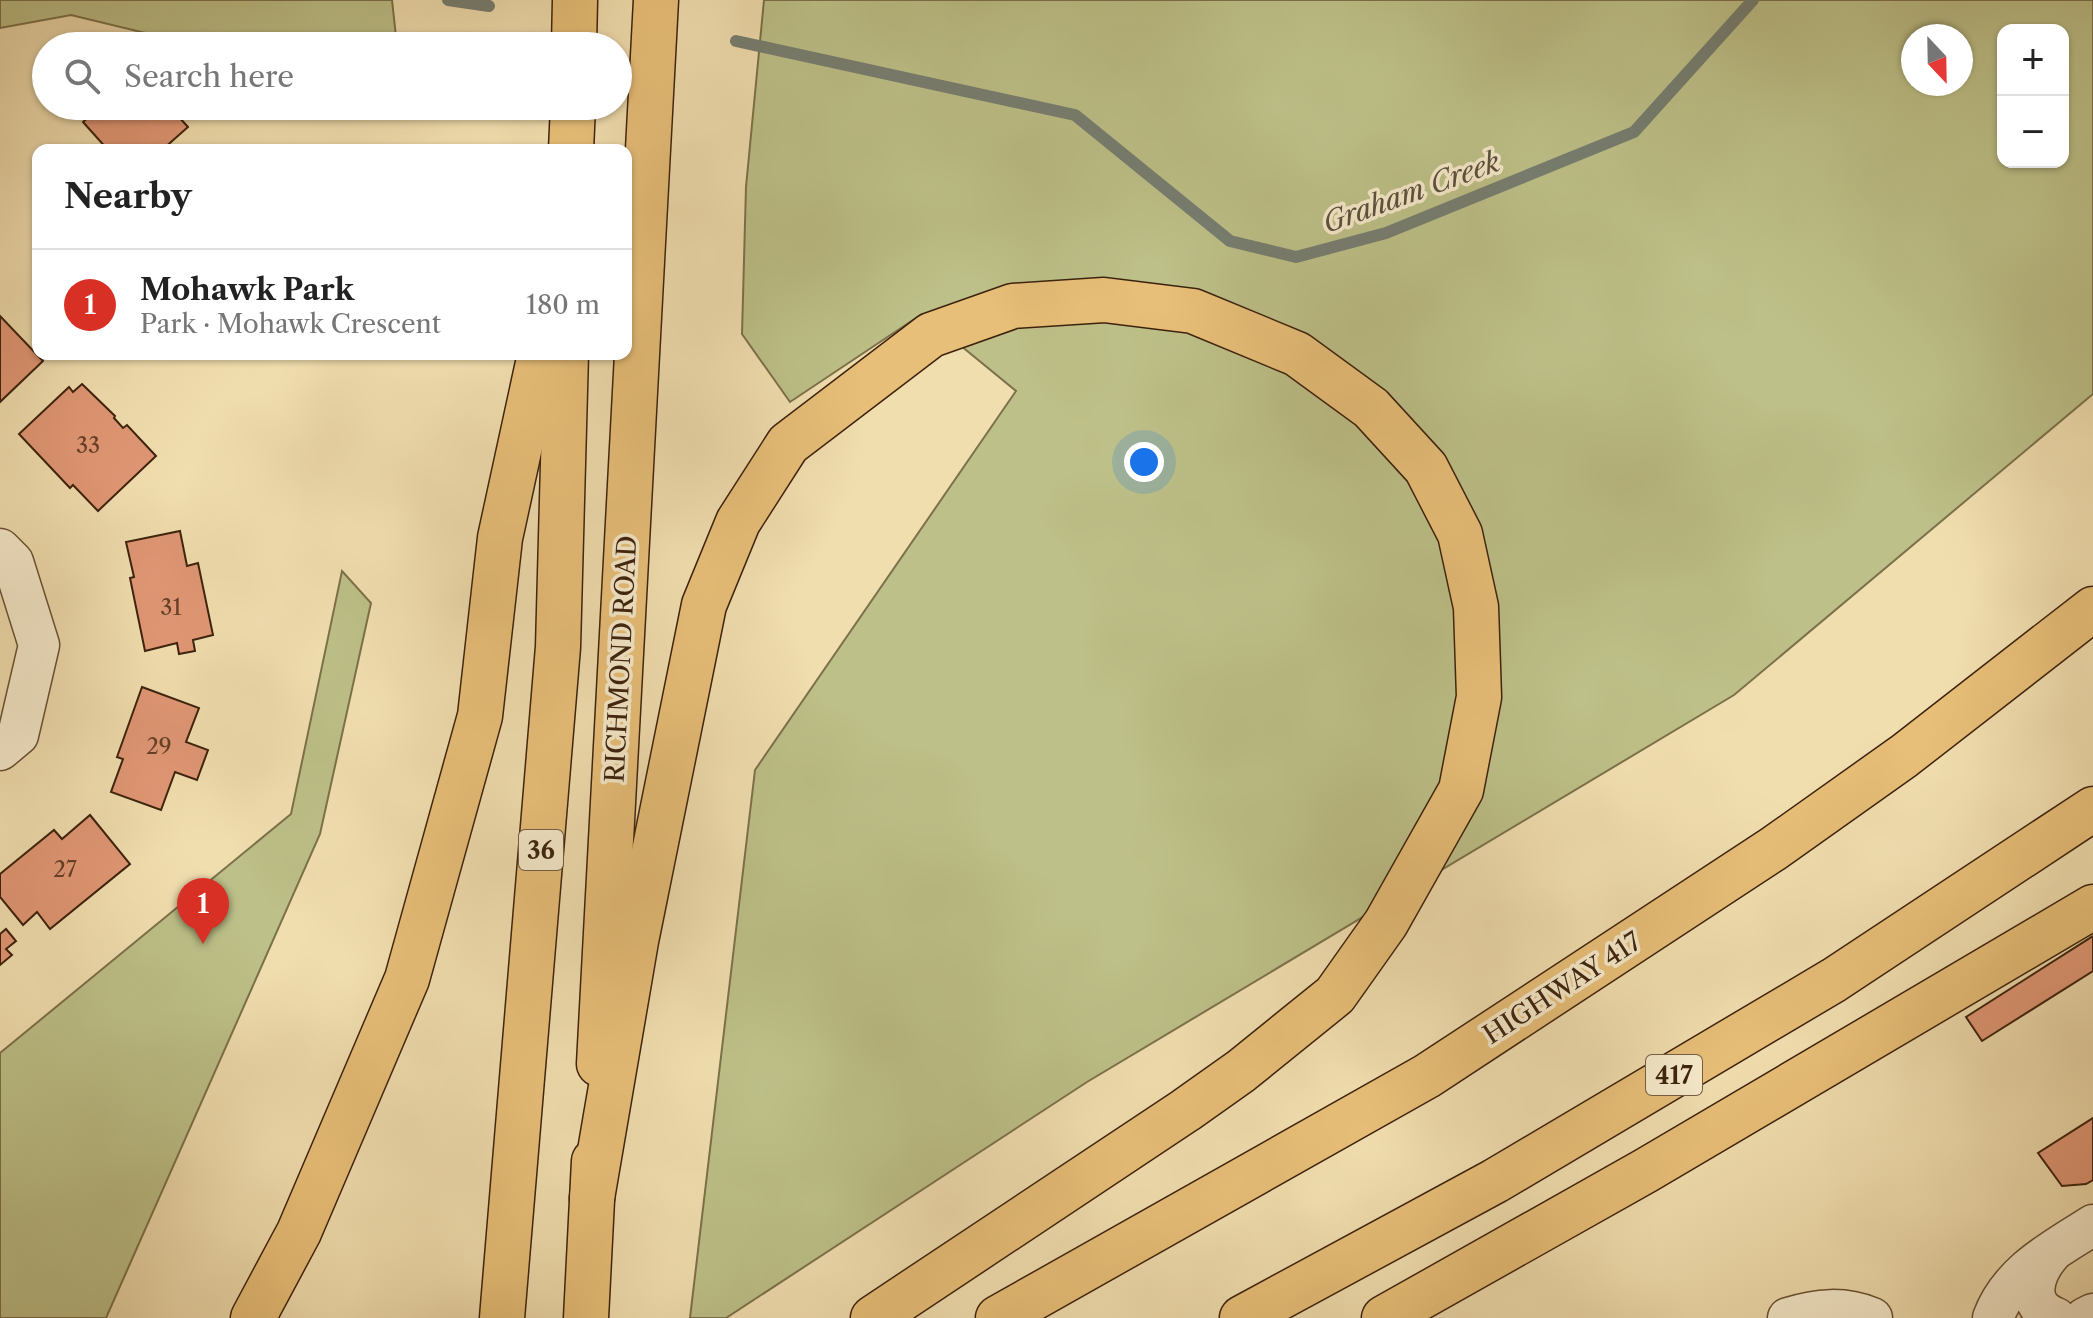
<!DOCTYPE html>
<html lang="en">
<head>
<meta charset="utf-8">
<style>
	:root { --surface:#fff; --page:#f6f6f6; --text:#222; --muted:#767676; --line:#e0e0e0; --accent:#d93025 }
	body { margin:0; font-family:"Libre Caslon Text",serif; background:var(--page); color:var(--text) }
	.controls { position:absolute; right:24px; top:24px; display:grid; overflow:hidden; border-radius:16px; box-shadow:0 2px 6px #0004 }
	.controls button { width:72px; height:72px; display:grid; place-items:center; padding:0; border:0; border-bottom:2px solid var(--line); background:var(--surface); color:var(--text); font:40px sans-serif }
	.compass { position:absolute; left:1901px; top:24px; width:72px; height:72px; border-radius:50%; background:var(--surface); box-shadow:0 2px 6px #0004; rotate:158deg }
	.you { position:absolute; left:1144px; top:462px; width:28px; height:28px; margin:-20px; border:6px solid #fff; border-radius:50%; background:#1a73e8; box-shadow:0 0 0 12px #1a73e833 }
	.badge { display:grid; place-items:center; width:52px; height:52px; border-radius:50%; background:var(--accent); color:#fff; font-size:26px; font-weight:700 }
	.pin { position:absolute; translate:-50% -66px; filter:drop-shadow(0 2px 4px #0008) }
	.pin::after { content:''; position:absolute; top:42px; width:28px; height:24px; background:inherit; clip-path:polygon(0 0,100% 0,50% 100%) }
	.list { margin:0; padding:0; list-style:none }
	h2 { display:flex; justify-content:space-between; align-items:center; height:104px; margin:0; padding:0 32px; font-size:34px }
	h2 small { font-size:26px; font-weight:400; color:var(--muted) }
	.list li { display:grid; grid-template-columns:52px 1fr auto; gap:24px; align-items:center; box-sizing:border-box; height:112px; padding:0 32px; border-top:2px solid var(--line) }
	.list b { display:block; font-size:30px; white-space:nowrap }
	.list p { margin:0; font-size:26px; white-space:nowrap; color:var(--muted) }
	.list em { font-size:26px; font-style:normal; color:var(--muted) }
	.icon { flex:none; width:44px; height:44px; fill:none; stroke:currentColor; stroke-width:2; stroke-linecap:round; stroke-linejoin:round }
	.map { position:relative; flex:none; width:2093px; height:1318px; overflow:hidden }
	.search { position:absolute; background:var(--surface); box-shadow:0 2px 6px #0004; left:32px; top:32px; width:600px; height:88px; display:flex; align-items:center; gap:20px; box-sizing:border-box; padding:0 28px; border-radius:44px; color:var(--muted); font-size:30px }
	.panel { position:absolute; background:var(--surface); box-shadow:0 2px 6px #0004; left:32px; top:144px; width:600px; height:216px; border-radius:16px }
	.map>svg:first-child { display:block }
	.green { fill:#bdc088; stroke:#7c714a; stroke-width:2; fill-rule:evenodd }
	.lines { fill:none; stroke-linecap:round; stroke-linejoin:round }
	.stream { stroke:#767e71; stroke-width:12 }
	.building { fill:#e19775; stroke:#3c220d; stroke-width:2 }
	.minor-casing { stroke:#695136; stroke-width:43 }
	.major-casing { stroke:#3c220d; stroke-width:47 }
	.highway-casing { stroke:#3c220d; stroke-width:47 }
	.minor { stroke:#f6eacb; stroke-width:40 }
	.major { stroke:#e8bf78; stroke-width:44 }
	.highway { stroke:#e8bf78; stroke-width:44 }
	.labels { text-anchor:middle; dominant-baseline:central; stroke-width:7; stroke-linejoin:round; paint-order:stroke }
	.number-label { font-size:22px; fill:#653f27 }
	.shield { fill:#f6eacb; stroke:#745e46; stroke-width:2 }
	.shield-label { font-size:24px; font-weight:bold; fill:#3c220d }
	.street-label { font-size:26px; fill:#3c220d; stroke:#f6eacb }
	.water-label { font-size:28px; font-style:italic; fill:#59503f; stroke:#f6eacb }
</style>
</head>
<body>
<div class="map">
<svg width="2093" height="1318" viewBox="0 0 2093 1318">
	<rect width="100%" height="100%" fill="#f1deaf"/>
	<filter id="stains"><feTurbulence type="fractalNoise" baseFrequency=".0025" numOctaves="4"/><feColorMatrix values="0 0 0 0 .2 0 0 0 0 .09 0 0 0 0 .02 0 0 0 .5 -.17"/></filter>
	<radialGradient id="worn" r=".72"><stop offset=".6" stop-color="#630" stop-opacity="0"/><stop offset="1" stop-color="#630" stop-opacity=".3"/></radialGradient>
	<path class="green" d="M0,0H392L397,46H199L71,15L0,28Z
		M764,0H2093V394L1734,695L1087,1082L726,1318H690L755,770L1016,391L922,314L790,402L742,334L746,187ZM2003,30H2063V162H2003ZM1913,36H1961V84H1913Z
		M342,571L371,603L320,834L106,1318H0V1053L291,814Z"/>
	<g class="lines">
		<path class="stream" d="M448,0L489,6
			M736,41L1075,115L1230,241L1296,257L1386,233L1634,132L1753,0"/>
	</g>
	<path class="building" d="M110,37H120L128,41L129,46H101Z
		M101,106H169L188,127L162,150H108L83,122Z
		M0,316L43,361L0,402Z
		M82,384L115,416L114,418L123,428L127,425L156,456L98,511L73,485L70,488L19,434L69,387L73,392Z
		M180,531L187,566L198,563L213,635L193,640L195,651L179,654L177,643L145,651L130,578L134,577L126,542Z
		M142,687L199,708L186,742L208,750L197,780L175,772L161,810L111,792L123,759L117,757Z
		M90,815L130,864L50,929L37,912L23,925L0,897V874L54,830L62,839Z
		M6,929L16,941L6,949L12,955L0,965V934Z
		M2093,936V971L1982,1041L1966,1017Z
		M2093,1118V1180L2086,1184L2062,1186L2038,1153Z"/>
	<g class="lines">
		<defs>
			<path id="minor" d="M0,549L13,562L39,645L18,735L0,750
				M2052,1252C2034,1272 2022,1305 2056,1318
				M1788,1318C1817,1309 1844,1306 1872,1318
				M1993,1318C2010,1272 2054,1250 2093,1225
				M2085,1318L2093,1314"/>
			<path id="major" d="M574,46L575,0
				M571,150L573,106
				M599,1064L656,0
				M502,1318L558,647L566,354
				M586,1318L594,1161"/>
			<path id="highway" d="M592,1198L636,941L704,605L738,522L788,444L931,335L1013,306L1104,300L1193,311L1297,354L1371,408L1426,468L1460,534L1476,607L1479,697L1461,790L1386,923L1335,995L1241,1071L1186,1110L873,1318
				M253,1318L299,1232L407,979L480,716L500,538L540,354
				M998,1318L1427,1076L1773,849L1904,756L2093,609
				M1242,1318L1495,1181L1834,980L2093,809
				M1384,1318L1645,1171L2093,907"/>
		</defs>
		<use href="#minor" class="minor-casing"/>
		<use href="#major" class="major-casing"/>
		<use href="#highway" class="highway-casing"/>
		<use href="#minor" class="minor"/>
		<use href="#major" class="major"/>
		<use href="#highway" class="highway"/>
	</g>
	<g class="labels">
		<g class="number-label">
			<text x="88" y="445">33</text>
			<text x="171" y="607">31</text>
			<text x="159" y="746">29</text>
			<text x="65" y="869">27</text>
		</g>
		<g class="shield">
			<rect x="519" y="830" width="44" height="40" rx="6"/>
			<rect x="1646" y="1055" width="56" height="40" rx="6"/>
		</g>
		<g class="shield-label">
			<text x="541" y="850">36</text>
			<text x="1674" y="1075">417</text>
		</g>
		<g class="street-label">
			<text transform="translate(621 659) rotate(-87)">RICHMOND ROAD</text>
			<text transform="translate(1562 988) rotate(-33)">HIGHWAY 417</text>
		</g>
		<g class="water-label">
			<text transform="translate(1411 192) rotate(-20)">Graham Creek</text>
		</g>
	</g>
	<rect width="100%" height="100%" filter="url(#stains)"/>
	<rect width="100%" height="100%" fill="url(#worn)"/>
</svg>
<div class="controls">
<button>+</button>
<button>−</button>
</div>
<svg class="compass" viewBox="-18 -18 36 36"><path d="M0-13l5 13h-10z" fill="#e53935"/><path d="M0 13l5-13h-10z" fill="#767676"/></svg>
<div class="you"></div>
<div class="pin badge" style="left:203px;top:944px">1</div>
<div class="search"><svg class="icon" aria-label="search" viewBox="0 0 24 24"><circle cx="10" cy="10" r="6"/><path d="M15 15l6 6"/></svg>Search here</div>
<section class="panel">
<h2>Nearby<small></small></h2>
<ul class="list">
<li><span class="badge">1</span><div><b>Mohawk Park</b><p>Park · Mohawk Crescent</p></div><em>180 m</em></li>
</ul>
</section>
</div>
</body>
</html>
